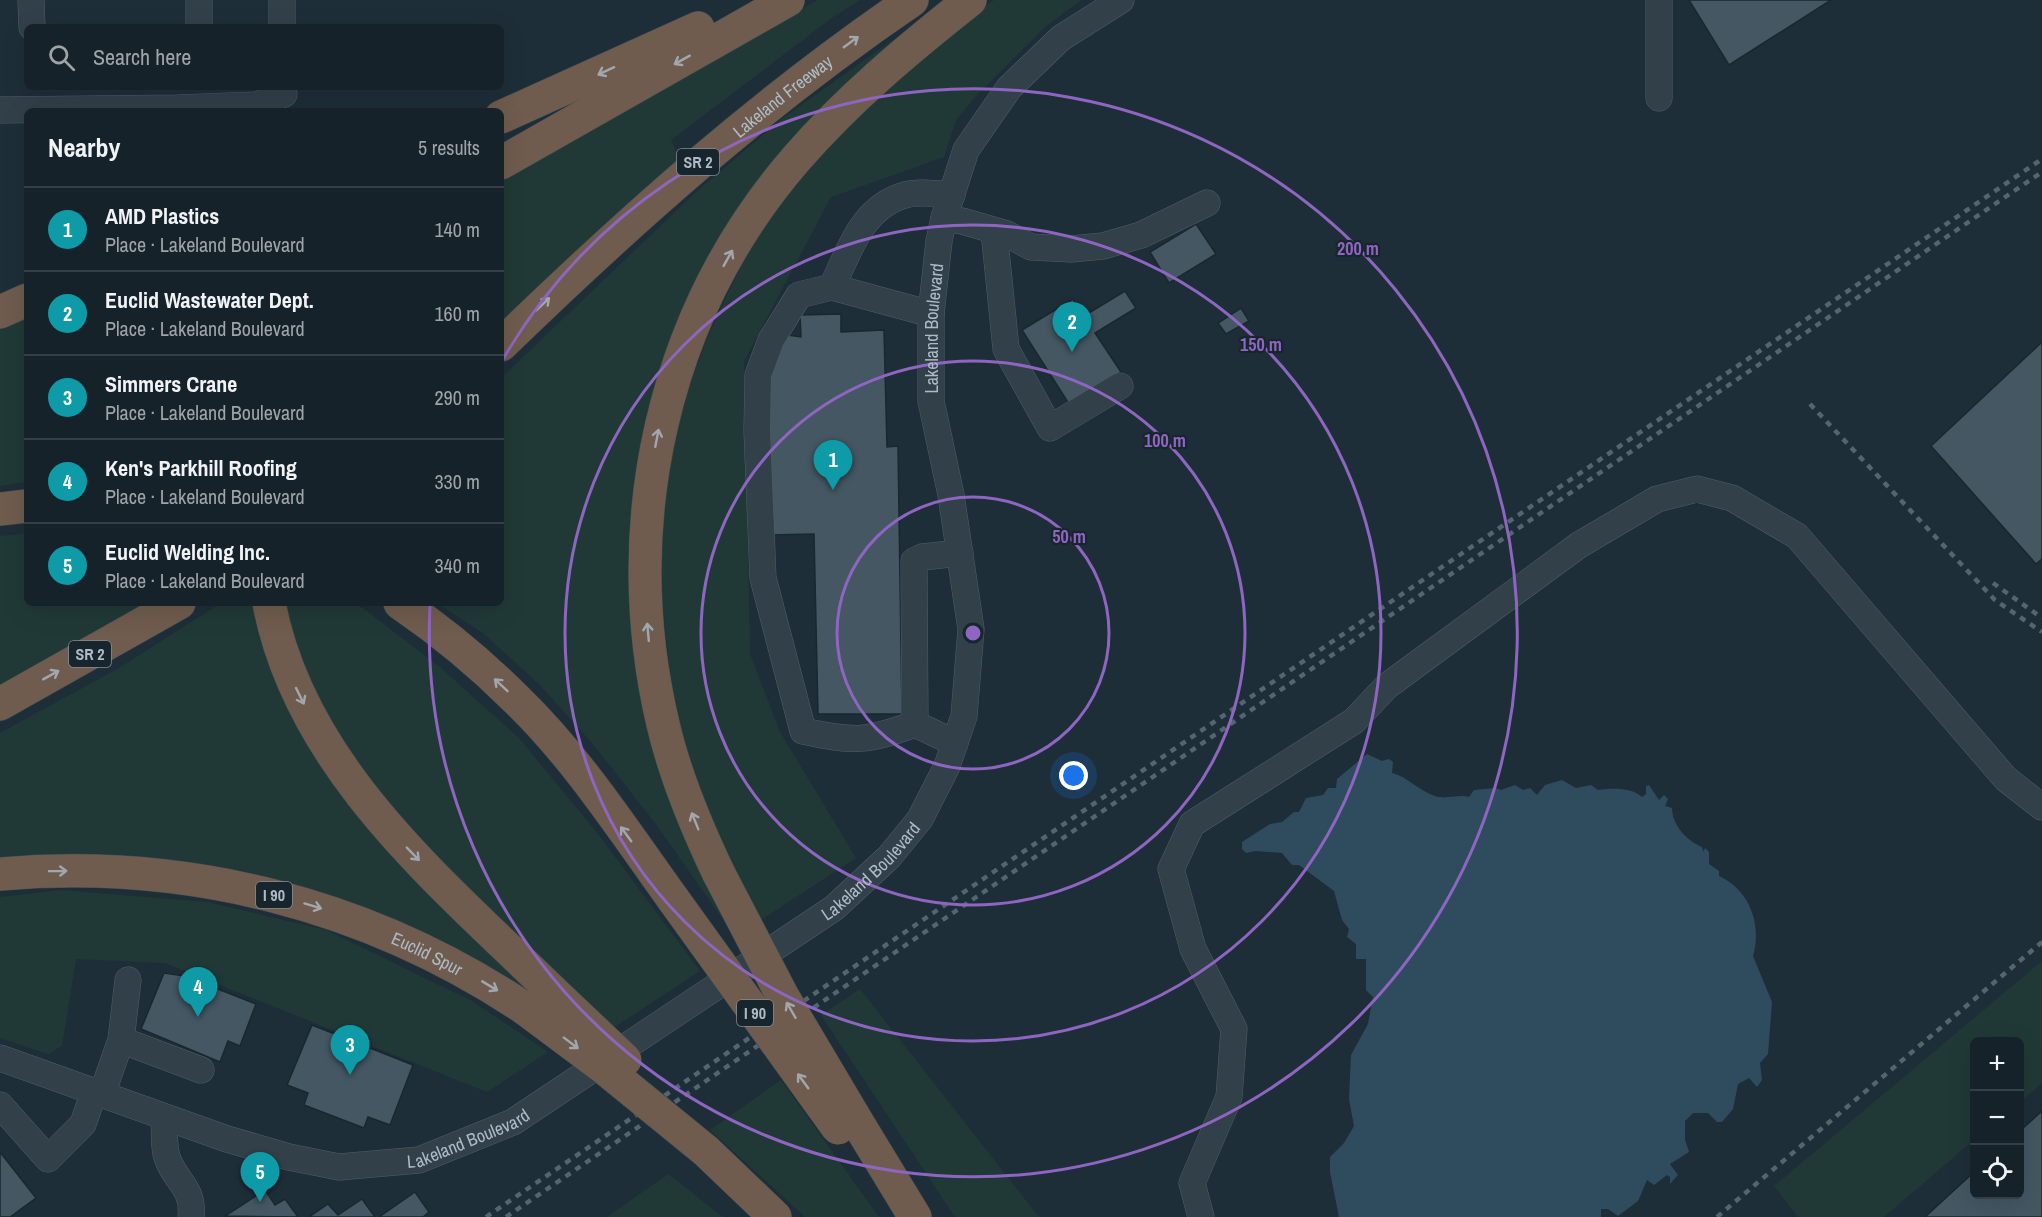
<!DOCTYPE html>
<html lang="en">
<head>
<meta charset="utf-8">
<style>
	:root { --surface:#16222a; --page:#1f2a32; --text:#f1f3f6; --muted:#9ea4a8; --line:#353f47; --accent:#ea580c }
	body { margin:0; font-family:"Archivo Narrow",sans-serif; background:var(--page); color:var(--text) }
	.controls { position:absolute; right:18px; bottom:18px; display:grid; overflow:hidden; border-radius:9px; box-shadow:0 6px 24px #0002 }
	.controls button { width:54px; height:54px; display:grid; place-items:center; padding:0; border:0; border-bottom:2px solid var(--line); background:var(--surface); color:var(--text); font:30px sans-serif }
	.you { position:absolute; left:1074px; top:776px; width:21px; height:21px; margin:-15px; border:4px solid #fff; border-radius:50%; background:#1a73e8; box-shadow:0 0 0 9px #1a73e833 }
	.badge { display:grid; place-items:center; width:39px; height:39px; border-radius:50%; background:var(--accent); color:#fff; font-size:20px; font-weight:700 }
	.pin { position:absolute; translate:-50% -50px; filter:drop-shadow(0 2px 3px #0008) }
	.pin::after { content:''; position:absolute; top:32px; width:21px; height:18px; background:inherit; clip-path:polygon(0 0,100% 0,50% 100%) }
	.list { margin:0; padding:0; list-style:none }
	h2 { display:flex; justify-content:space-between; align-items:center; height:78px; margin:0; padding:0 24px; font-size:26px }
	h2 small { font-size:20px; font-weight:400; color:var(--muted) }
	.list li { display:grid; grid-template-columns:39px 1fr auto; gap:18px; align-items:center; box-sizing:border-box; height:84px; padding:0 24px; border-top:2px solid var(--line) }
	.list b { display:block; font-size:22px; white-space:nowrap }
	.list p { margin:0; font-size:20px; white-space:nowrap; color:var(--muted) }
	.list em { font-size:20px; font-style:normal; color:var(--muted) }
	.icon { flex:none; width:33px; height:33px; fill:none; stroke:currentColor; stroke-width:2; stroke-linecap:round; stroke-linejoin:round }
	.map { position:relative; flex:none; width:2042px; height:1217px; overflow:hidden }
	.search { position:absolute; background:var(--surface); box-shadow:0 6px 24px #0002; left:24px; top:24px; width:480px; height:66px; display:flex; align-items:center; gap:15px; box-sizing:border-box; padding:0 21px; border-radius:9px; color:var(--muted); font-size:22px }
	.panel { position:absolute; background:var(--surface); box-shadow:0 6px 24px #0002; left:24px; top:108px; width:480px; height:498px; border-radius:9px }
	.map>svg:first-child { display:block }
	.green { fill:#203937 }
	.water { fill:#2f4c5f }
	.building { fill:#445763; stroke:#1a272f; stroke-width:1.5 }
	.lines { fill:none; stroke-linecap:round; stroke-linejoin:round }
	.minor-casing { stroke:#4f5e67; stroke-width:27 }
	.highway-casing { stroke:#3d4b53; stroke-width:34 }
	.minor { stroke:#324049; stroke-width:26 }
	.highway { stroke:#6f5c4e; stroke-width:33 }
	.rail { stroke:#536570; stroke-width:4.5; stroke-dasharray:6 6; stroke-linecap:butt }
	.highway-bridge-casing { stroke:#3d4b53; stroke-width:34; stroke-linecap:butt }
	.highway-bridge { stroke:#6f5c4e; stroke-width:33 }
	.oneway { stroke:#a0a8ae }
	.ring { fill:none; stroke:#8f65c2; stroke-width:3 }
	.labels { text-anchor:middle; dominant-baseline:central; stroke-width:4.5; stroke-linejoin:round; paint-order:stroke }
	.shield { fill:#18252d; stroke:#808e98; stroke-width:1.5 }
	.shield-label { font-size:16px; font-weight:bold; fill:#acbbc6 }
	.street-label { font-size:18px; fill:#acbbc6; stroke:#18252d }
	.centre { fill:#8f65c2; stroke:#18252d; stroke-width:3 }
	.ring-label { font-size:18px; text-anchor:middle; font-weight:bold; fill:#8f65c2; stroke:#18252d; stroke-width:4.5; stroke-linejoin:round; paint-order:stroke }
</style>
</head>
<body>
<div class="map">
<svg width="2042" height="1217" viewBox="0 0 2042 1217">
	<rect width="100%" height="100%" fill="#1e2e38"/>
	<path class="green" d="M818,0H860L833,17L671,140L681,162L501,335V179Z
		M994,0H1081L1045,27L976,96L956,120L944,157L831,197L744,361L750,654L780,732L856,858L761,920L719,847L685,751L673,698L659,574L660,507L685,397L708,336L752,242L822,151L947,35Z
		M925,17L697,293L633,561L734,935L655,823L592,743L540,685L484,634L437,603H501V378L696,192L783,118Z
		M27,316V482L0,486V328Z
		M27,533V603H153L0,692V536Z
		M221,603H252C284,771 415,879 533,991L527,996L433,937L301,886L238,870L94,855L0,860V733L119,668Z
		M281,603H352L363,608L442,669L519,738L598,834L700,971L613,1028L555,976L380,799L327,730Z
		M62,890L207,902L326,930L472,1001L548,1052L487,1092L165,963L76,959L62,1046L48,1054L0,1038V897Z
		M2042,961V1083L2020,1102V1042H1974V1140L1884,1217H1798L1774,1186Z
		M860,989L1039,1217H955L821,1015Z
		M781,1080L879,1217H805L710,1130Z
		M668,1174L723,1217H607Z"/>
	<path class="water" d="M1367,754L1382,761L1389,759L1393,762L1392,773C1408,777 1419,791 1435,796C1446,800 1458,794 1469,797L1474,790L1496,788L1501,790L1515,785L1523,790L1530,788L1537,795L1545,785L1562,780L1576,788L1591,785L1598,790C1612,788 1631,787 1642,797L1646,794V786L1649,785L1659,800L1664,795L1668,799L1665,806L1672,808C1672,825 1687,841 1702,847L1703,852L1705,848L1709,852V864L1719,871V876C1750,890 1762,925 1753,956L1772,1002L1768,1054L1760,1063L1762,1080L1757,1087L1749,1078L1738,1084L1733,1109L1722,1122H1717L1708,1113H1693L1685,1121V1140L1689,1152L1670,1164L1678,1175L1670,1184V1177L1667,1175L1654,1185L1647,1180L1638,1201L1618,1216L1608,1209H1601V1217H1339L1330,1172V1157L1344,1143L1354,1126L1349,1099L1351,1055L1368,1024L1373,997L1366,990V959H1356V944L1347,937L1349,929L1342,920L1334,891L1299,865H1292L1282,853L1255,851L1246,853L1242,849V842L1270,824L1282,822L1294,812H1299L1306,798L1323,795L1328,788H1336L1337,779Z"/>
	<path class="building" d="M1689,0H1831L1729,65Z
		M1196,224L1216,254L1169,283L1150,252Z
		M1125,291L1136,308L1095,333L1121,372L1069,404L1022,330L1073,299L1084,316Z
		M1241,308L1249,321L1226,334L1218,323Z
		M841,314V332L884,330L887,447L898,446L902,714H818L814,534L768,535L766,382L780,334L801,337L800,315Z
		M2042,342V559L2036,564L1931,446Z
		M164,973L185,976L256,1004L240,1046L228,1041L220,1062L141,1029Z
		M312,1025L413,1065L390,1125L368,1117L364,1128L304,1105L308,1093L287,1085Z
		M2042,1111V1217H1925L1974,1172V1194H2020V1131Z
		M0,1152L36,1198L10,1217H0Z
		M265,1190L275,1205L285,1199L298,1217L225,1216Z
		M415,1192L429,1212L423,1217H379Z
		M362,1199L375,1217H309L328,1204L338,1215Z"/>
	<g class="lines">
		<defs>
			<g id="minor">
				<path d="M31,0L32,27"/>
				<path d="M282,0V27"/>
				<path d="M199,27V0"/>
				<path d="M1659,98V0"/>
				<path d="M0,110L177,108L257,105L284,94"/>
				<path d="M944,218L962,221L1007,234L1031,247L1071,249L1103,246L1141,235L1207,203"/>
				<path d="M994,231L1006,349L1050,428L1120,386"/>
				<path d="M832,287C849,251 862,207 905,195C918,191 938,194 952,195"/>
				<path d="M915,724C865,742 855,742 803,731L763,578L757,431L758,375L771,340L799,295L832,287L931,314"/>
				<path d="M955,743L915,724L914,561L922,557L960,553"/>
				<path d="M121,1040L128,980"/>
				<path id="s1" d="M0,1058L227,1139L289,1157L339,1167L419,1160L513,1122L834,908L889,857L920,819L947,766L964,716L971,629L951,495L931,401V314L939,241L944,218L966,150L1009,88L1061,38L1121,0"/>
				<path d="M102,1094L121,1040L201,1070"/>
				<path d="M0,1105L48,1159L83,1124L94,1092"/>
				<path d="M164,1117C165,1130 163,1148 168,1160C177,1183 194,1188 191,1217"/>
				<path d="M1201,1217L1192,1183L1229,1097L1234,1029L1193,949L1171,869L1192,824L1354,721L1387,686L1579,545L1657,499L1697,489L1732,498L1797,536L2006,779L2042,807"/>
			</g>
			<g id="highway">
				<path d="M501,117L698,28"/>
				<path d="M501,163L788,0"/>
				<path d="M0,312L27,300"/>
				<path id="s2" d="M501,345C631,219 762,102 912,0"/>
				<path d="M0,509L27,506"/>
				<path d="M269,603C300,766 437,879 550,989"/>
				<path d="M400,603C441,631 481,664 517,700C577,758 624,831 673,899"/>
				<path d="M0,704L179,603"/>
				<path id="s3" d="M0,874C187,858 368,904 524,1008"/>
				<path d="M719,874C696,826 675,776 663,724C616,525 662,314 796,159C848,99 908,49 970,0"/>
				<path d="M853,1115L915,1217"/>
				<path d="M706,1151L775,1217"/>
			</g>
		</defs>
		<use href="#minor" class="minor-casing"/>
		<use href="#highway" class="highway-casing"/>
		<use href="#minor" class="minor"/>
		<use href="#highway" class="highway"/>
		<path class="rail" d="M1810,404L1995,600L2042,632
			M1993,583L2042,618
			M486,1217L2042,159
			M506,1217L2042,172
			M1717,1217L2042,942"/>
		<defs>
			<path id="highway-bridge" d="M719,874L783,997L853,1115
				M673,899L838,1128
				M550,989L625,1060
				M524,1008L603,1067L706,1151"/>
		</defs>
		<use href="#highway-bridge" class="highway-bridge-casing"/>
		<use href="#highway-bridge" class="highway-bridge"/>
	</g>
	<defs><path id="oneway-shaft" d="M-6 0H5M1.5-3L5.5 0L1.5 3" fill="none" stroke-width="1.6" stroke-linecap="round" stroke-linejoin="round" transform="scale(1.5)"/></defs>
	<g class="oneway">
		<use href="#oneway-shaft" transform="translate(851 42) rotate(-36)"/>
		<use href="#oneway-shaft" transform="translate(682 60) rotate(151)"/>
		<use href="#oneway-shaft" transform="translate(606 71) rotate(155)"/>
		<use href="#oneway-shaft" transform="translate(728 258) rotate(-61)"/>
		<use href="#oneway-shaft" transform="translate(543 304) rotate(-44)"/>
		<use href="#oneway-shaft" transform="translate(657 438) rotate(-79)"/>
		<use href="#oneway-shaft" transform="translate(648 632) rotate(-95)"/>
		<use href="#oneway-shaft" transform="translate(51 675) rotate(-29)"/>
		<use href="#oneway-shaft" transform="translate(501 685) rotate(-137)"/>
		<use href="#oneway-shaft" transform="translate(300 696) rotate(64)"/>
		<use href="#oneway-shaft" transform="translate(695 821) rotate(-112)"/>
		<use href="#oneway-shaft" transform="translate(626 834) rotate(-126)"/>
		<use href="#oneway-shaft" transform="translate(413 854) rotate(46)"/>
		<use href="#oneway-shaft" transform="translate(58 871) rotate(-1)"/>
		<use href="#oneway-shaft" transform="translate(313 906) rotate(17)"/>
		<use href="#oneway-shaft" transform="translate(490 986) rotate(31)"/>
		<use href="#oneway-shaft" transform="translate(791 1010) rotate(-120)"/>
		<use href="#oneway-shaft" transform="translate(571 1043) rotate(37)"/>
		<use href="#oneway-shaft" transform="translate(803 1081) rotate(-126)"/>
	</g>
	<g class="ring">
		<circle cx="973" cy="633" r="136"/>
		<circle cx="973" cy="633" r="272"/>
		<circle cx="973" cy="633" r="408"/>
		<path d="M502 361A544 544 0 1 1 430 605"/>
	</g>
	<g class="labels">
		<g class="shield">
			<rect x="677" y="149" width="42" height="26" rx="4.5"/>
			<rect x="69" y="641" width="42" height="26" rx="4.5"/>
			<rect x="256" y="882" width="36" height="26" rx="4.5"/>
			<rect x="737" y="1000" width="36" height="26" rx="4.5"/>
		</g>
		<g class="shield-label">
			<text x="698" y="162">SR 2</text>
			<text x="90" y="654">SR 2</text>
			<text x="274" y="895">I 90</text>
			<text x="755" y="1013">I 90</text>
		</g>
		<g class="street-label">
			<text stroke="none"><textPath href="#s2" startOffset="376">Lakeland Freeway</textPath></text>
			<text stroke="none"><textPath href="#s1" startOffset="1552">Lakeland Boulevard</textPath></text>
			<text stroke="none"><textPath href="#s1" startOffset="976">Lakeland Boulevard</textPath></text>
			<text stroke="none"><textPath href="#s3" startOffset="440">Euclid Spur</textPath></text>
			<text stroke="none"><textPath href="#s1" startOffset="490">Lakeland Boulevard</textPath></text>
		</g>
	</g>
	<circle cx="973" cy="633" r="9" class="centre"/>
	<g class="ring-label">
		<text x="1358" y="255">200 m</text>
		<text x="1261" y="351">150 m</text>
		<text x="1165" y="447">100 m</text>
		<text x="1069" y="543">50 m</text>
	</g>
</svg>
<div class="controls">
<button>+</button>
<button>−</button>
<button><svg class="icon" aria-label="locate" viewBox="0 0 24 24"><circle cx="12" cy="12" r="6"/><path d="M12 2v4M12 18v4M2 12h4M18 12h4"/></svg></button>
</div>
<div class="you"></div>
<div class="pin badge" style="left:833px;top:490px;background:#0f9aa8">1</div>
<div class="pin badge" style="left:1072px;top:352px;background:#0f9aa8">2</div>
<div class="pin badge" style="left:350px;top:1075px;background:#0f9aa8">3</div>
<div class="pin badge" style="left:198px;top:1017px;background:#0f9aa8">4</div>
<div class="pin badge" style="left:260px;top:1202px;background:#0f9aa8">5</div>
<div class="search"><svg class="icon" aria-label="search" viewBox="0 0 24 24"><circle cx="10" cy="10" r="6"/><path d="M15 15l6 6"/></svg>Search here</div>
<section class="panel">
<h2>Nearby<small>5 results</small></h2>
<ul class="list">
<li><span class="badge" style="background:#0f9aa8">1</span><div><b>AMD Plastics</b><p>Place · Lakeland Boulevard</p></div><em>140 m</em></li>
<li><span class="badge" style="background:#0f9aa8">2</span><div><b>Euclid Wastewater Dept.</b><p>Place · Lakeland Boulevard</p></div><em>160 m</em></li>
<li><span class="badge" style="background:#0f9aa8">3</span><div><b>Simmers Crane</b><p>Place · Lakeland Boulevard</p></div><em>290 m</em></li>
<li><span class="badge" style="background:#0f9aa8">4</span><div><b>Ken's Parkhill Roofing</b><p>Place · Lakeland Boulevard</p></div><em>330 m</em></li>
<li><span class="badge" style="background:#0f9aa8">5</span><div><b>Euclid Welding Inc.</b><p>Place · Lakeland Boulevard</p></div><em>340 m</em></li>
</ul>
</section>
</div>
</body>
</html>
